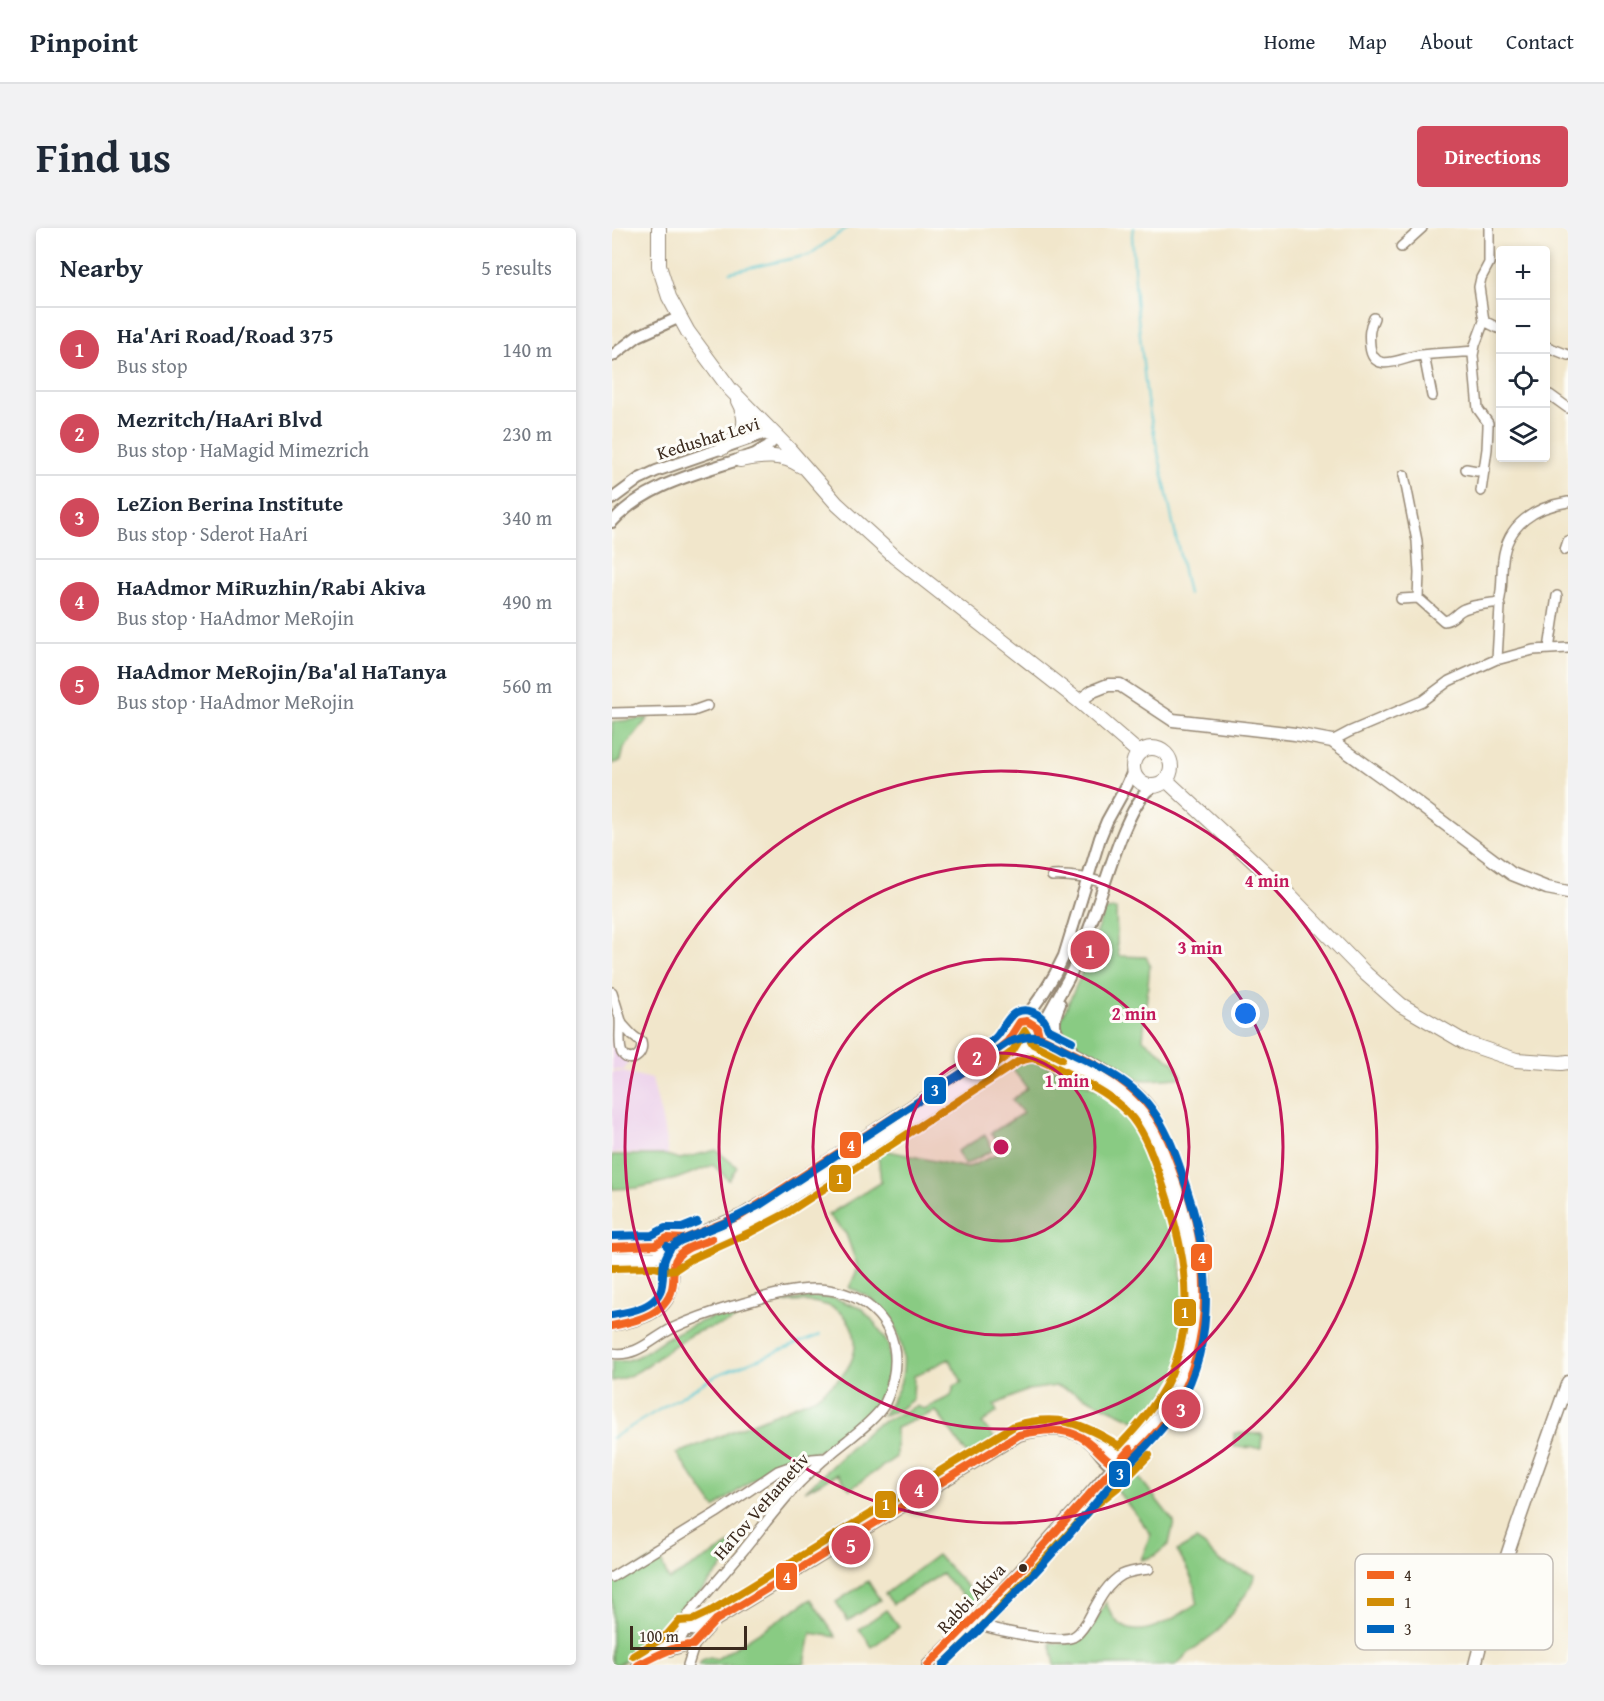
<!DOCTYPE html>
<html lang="en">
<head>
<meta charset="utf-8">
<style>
	:root { --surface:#fff; --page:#f2f2f3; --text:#1f2937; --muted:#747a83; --line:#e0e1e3; --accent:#d1495b }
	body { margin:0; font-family:"Gentium Book Plus",serif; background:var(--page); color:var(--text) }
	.controls { position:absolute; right:18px; top:18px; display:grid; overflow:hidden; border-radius:6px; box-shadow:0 3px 9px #0003 }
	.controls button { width:54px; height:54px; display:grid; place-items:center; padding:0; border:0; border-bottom:2px solid var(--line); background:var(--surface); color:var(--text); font:30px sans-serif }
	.scale { position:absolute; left:18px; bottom:15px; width:117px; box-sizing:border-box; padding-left:6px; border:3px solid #3b2a1e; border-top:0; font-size:16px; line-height:21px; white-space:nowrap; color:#3b2a1e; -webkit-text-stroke:4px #fdfcf7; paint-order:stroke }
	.you { position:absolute; left:634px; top:786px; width:21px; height:21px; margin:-15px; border:4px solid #fff; border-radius:50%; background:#1a73e8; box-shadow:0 0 0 9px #1a73e833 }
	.badge { display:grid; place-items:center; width:39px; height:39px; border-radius:50%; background:var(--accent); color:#fff; font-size:20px; font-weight:700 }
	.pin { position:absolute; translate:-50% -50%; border:3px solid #fff; box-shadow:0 2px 6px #0006 }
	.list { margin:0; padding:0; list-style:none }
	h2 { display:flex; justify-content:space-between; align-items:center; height:78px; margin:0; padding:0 24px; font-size:26px }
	h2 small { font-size:20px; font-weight:400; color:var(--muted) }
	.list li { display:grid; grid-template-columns:39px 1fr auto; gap:18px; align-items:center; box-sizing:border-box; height:84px; padding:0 24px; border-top:2px solid var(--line) }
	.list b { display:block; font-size:22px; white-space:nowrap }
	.list p { margin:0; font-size:20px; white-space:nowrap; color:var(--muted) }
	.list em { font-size:20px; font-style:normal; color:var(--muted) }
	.icon { flex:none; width:33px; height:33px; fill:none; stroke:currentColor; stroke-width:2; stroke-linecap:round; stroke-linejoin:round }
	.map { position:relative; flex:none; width:956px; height:1437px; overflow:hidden; border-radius:6px }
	header { display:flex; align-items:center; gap:36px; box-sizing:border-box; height:84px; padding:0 30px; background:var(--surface); border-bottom:2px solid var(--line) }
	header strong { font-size:28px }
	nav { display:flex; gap:33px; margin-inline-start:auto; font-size:21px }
	.intro { display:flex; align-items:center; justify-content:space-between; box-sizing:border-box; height:144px; padding:0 36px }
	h1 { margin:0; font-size:42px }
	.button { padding:15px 27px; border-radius:6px; background:var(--accent); color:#fff; font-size:21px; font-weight:700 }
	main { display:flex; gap:36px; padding:0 36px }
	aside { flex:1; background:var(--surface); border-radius:6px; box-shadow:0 3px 9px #0003 }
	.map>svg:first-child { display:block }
	.built { fill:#ecd1eb }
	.green { fill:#89cb83; stroke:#627a50; stroke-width:1.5 }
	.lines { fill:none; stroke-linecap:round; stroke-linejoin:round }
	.stream { stroke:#5cc8d2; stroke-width:2 }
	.minor-casing { stroke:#968874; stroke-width:12 }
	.tertiary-casing { stroke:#968874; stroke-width:14 }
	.secondary-casing { stroke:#968874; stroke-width:15 }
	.primary-casing { stroke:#968874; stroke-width:16 }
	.minor { stroke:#fff; stroke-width:9 }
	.tertiary { stroke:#fff; stroke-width:10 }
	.secondary { stroke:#fff; stroke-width:12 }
	.primary { stroke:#fff; stroke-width:14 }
	.bus-1-casing { stroke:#fdfcf7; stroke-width:12 }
	.bus-2-casing { stroke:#fdfcf7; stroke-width:12 }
	.bus-3-casing { stroke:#fdfcf7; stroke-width:12 }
	.bus-1 { stroke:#f26522; stroke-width:8 }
	.bus-2 { stroke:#d18d06; stroke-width:8 }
	.bus-3 { stroke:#0065bd; stroke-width:8 }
	.ring { fill:none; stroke:#c2185b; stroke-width:3 }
	.bus-dot { fill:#3b2a1e; stroke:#fdfcf7; stroke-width:2 }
	.labels { text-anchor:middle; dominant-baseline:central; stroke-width:6; stroke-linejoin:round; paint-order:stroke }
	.street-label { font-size:18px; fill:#3b2a1e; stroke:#fdfcf7 }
	.key { fill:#fdfcf7; stroke:#c3bdb6; stroke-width:1.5 }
	.key-label { font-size:16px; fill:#3b2a1e }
	.centre { fill:#c2185b; stroke:#fdfcf7; stroke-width:3 }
	.ring-label { font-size:18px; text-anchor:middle; font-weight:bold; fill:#c2185b; stroke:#fdfcf7; stroke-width:6; stroke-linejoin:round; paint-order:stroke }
	.line-badge { stroke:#fdfcf7; stroke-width:2 }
	.badge-label { font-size:16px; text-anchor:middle; font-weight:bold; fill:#fff }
</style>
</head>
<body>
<header>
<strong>Pinpoint</strong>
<nav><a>Home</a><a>Map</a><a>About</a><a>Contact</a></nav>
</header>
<div class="intro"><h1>Find us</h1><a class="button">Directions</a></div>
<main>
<aside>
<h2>Nearby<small>5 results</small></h2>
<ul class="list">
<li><span class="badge">1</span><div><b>Ha'Ari Road/Road 375</b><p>Bus stop</p></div><em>140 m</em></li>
<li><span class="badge">2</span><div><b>Mezritch/HaAri Blvd</b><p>Bus stop · HaMagid Mimezrich</p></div><em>230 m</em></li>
<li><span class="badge">3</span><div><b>LeZion Berina Institute</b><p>Bus stop · Sderot HaAri</p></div><em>340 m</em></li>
<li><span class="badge">4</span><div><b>HaAdmor MiRuzhin/Rabi Akiva</b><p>Bus stop · HaAdmor MeRojin</p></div><em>490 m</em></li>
<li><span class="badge">5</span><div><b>HaAdmor MeRojin/Ba'al HaTanya</b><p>Bus stop · HaAdmor MeRojin</p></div><em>560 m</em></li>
</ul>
</aside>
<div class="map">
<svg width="956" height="1437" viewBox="0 0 956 1437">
	<rect width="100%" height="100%" fill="#fdfcf7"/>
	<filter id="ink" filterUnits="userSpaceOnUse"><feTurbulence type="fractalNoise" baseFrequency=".0167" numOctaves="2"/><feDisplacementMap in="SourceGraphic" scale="12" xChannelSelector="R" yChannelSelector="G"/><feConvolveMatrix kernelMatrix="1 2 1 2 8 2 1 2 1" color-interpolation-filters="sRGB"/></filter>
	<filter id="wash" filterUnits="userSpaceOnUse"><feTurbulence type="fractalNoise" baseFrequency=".008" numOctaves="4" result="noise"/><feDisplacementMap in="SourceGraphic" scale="24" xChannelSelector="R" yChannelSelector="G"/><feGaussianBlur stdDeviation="1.35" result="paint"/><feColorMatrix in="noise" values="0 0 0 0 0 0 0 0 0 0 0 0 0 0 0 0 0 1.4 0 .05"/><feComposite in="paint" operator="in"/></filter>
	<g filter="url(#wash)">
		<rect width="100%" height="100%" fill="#f1e6cb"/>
		<path class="built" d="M0,781L16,836L12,842H0Z
			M0,844H11L40,851L51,896L56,926L0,925Z"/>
		<path class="green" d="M36,490L12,520L9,533L0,536V494Z
			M504,681L505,716L507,728L534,729L538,736L531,811L562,835L570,848L566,850C549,851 531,854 515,849C497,844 468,818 452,807L449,801L448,794L469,747L492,682Z
			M416,830H419L499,868L520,887L530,900L570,1003L569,1046L579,1082L572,1124L566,1143L546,1179L531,1196L459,1163L444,1158L416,1162L382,1177L385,1184L370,1195L383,1211L357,1229L324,1183L284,1200V1229L238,1261L225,1246L193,1263L262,1198L304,1178L312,1181L339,1168L342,1158L350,1154L337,1131L302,1148L301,1171L288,1181L270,1188C276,1178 283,1169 287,1159C302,1119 278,1072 237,1060L246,1040L234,1006L216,987L269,954L266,927L272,922L355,940L392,923L379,905L411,885L400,872L415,860L399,839Z
			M373,907L381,922L353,937L345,923Z
			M104,922L125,939L117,952L101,937L64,951L25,960L0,961V927H54L68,931Z
			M200,1069L222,1070L250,1081L263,1095L277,1118L278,1140L269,1169L257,1188L212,1222L196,1225L172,1234L139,1253L103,1280L64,1225L74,1222L204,1169C215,1160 227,1153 235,1141C252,1115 241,1083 210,1076C197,1072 183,1074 169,1075L180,1072Z
			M128,1083L129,1086C118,1098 99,1098 85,1104C55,1117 34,1147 0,1153V1133C25,1136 37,1119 58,1108C79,1098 104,1085 128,1083Z
			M622,1205L650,1206L649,1220L622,1219Z
			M519,1239L562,1294L557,1316L542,1328L529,1332L539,1306L503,1260Z
			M141,1303L75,1380L62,1404L6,1437H0V1354L47,1328L57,1352Z
			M584,1312L592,1317L608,1334L643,1347L637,1362L606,1403L579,1423L564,1437H443L438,1414C473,1422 479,1400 494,1374C511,1425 556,1395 585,1375C584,1355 575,1340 565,1323Z
			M325,1327L368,1372L361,1378L330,1346L281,1376L273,1366Z
			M256,1353L268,1372L236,1393L224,1374Z
			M199,1371L224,1409L199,1405L193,1435L190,1437H87L90,1432L98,1429L105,1431Z
			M274,1382L287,1399L260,1419L247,1401Z"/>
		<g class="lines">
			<path class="stream" d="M522,0L520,6L524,71L535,172L576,366
				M118,44L197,27L235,0
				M0,1210L105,1147L208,1107"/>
		</g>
	</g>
	<g filter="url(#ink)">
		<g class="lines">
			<defs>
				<path id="minor" d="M789,19L810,0
					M762,90C757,100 757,107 758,118C761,148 791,129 809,127C826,125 844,125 861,123
					M872,93L888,101
					M933,118L956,127
					M812,127L820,168
					M938,167L956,180
					M854,241L865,243L873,241
					M792,247L805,313L807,345L806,370
					M869,263L875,221L876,199V195L866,181L861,127L863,117L872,93L867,59L869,50L877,35V0
					M953,322L956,313
					M789,371L806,370L832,393C842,392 844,384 852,381C863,376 876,376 887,374
					M937,421L945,368
					M885,431L888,379L887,374C891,361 889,346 891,332C895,296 923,279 956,274
					M0,485L81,483L95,478
					M720,513L737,504L810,473L837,453L885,431H888L921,422L956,420
					M440,648C459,647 475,650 493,655
					M0,764L10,796L20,807L29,814C33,828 17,837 10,825C6,817 9,801 8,791
					M0,1098C23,1094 55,1087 60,1061C63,1049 60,1040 66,1029
					M0,1125C24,1130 41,1110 61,1100C80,1091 101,1084 121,1078C147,1071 179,1060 206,1061C257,1063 292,1100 281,1151C279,1160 276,1169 272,1177C263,1191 248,1202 236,1212C219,1225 203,1239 188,1254C167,1276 149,1301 130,1324C113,1344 96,1364 79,1383L74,1391L71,1404
					M0,1349L104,1285L166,1243L200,1231L213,1230
					M360,1394C377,1401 446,1416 461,1409C468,1406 472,1398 476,1392C485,1376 493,1357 510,1347C517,1343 528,1342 537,1341
					M76,1437L83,1415"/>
				<path id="tertiary" d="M0,128L26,108L68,89
					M0,271L27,251L44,243L151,206L165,209
					M0,294C37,253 94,244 143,226L156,218L165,209
					M448,776C439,796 441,805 459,819
					M409,794C427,774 441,752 452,728L488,610L495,593L515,557L521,543
					M427,803L456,751L465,733C471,716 478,699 484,681C494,654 517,569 542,558
					M427,808C459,825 495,839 522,863C544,881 553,907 563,933C591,1004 606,1073 578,1147
					M51,1012C42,1024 52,1036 66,1029L69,1020
					M0,1019L43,1017L55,1010L72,1011L83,1007L130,987L163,967L384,823C388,820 393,817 396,813C402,804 406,786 420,795C426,798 426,802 427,808L421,818C410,823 400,816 400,803
					M68,1026L73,1022L114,1006L153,986L403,823L414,820
					M0,1030L50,1028
					M480,1216C492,1220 505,1225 510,1238
					M494,1255L530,1220
					M57,1422L73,1417H81L97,1399
					M26,1437L61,1416L69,1409L73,1402H82L104,1392L407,1207C431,1200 463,1197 482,1218C489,1226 495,1237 506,1239
					M316,1437C352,1403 386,1367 420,1330C442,1305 465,1281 486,1256C508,1229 536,1207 555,1177C603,1103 583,1011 553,933C530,875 514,864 459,837C446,830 432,822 418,819"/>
				<path id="secondary" d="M467,473L481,463L496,457H508L561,492L683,506L720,513L769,548L900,646L935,660L956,664
					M863,1437C887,1341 923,1248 956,1154"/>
				<path id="primary" d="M47,0V38L57,69L76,104L118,161L177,221L225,276L283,329L467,473L526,524
					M110,220C131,207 139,197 126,173
					M128,232C150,228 170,225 189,238
					M521 539a19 19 0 1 1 38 0a19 19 0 1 1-38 0Z
					M554,552L669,659L754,746L789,777L854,815L904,832L949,835L956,834"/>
			</defs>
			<use href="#minor" class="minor-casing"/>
			<use href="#tertiary" class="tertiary-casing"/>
			<use href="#secondary" class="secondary-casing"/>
			<use href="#primary" class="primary-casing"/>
			<use href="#minor" class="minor"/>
			<use href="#tertiary" class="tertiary"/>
			<use href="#secondary" class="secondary"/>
			<use href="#primary" class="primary"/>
			<defs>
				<path id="bus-1" d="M0,1019L43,1017L55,1010L72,1011L130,987L384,823L396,813L408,794L415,793L425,799L427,808C463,827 503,842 531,872C552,895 563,928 573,957C598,1031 603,1112 561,1181C548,1203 528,1221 510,1239C498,1236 492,1229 483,1220C462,1198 435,1200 407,1207L104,1392L81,1417C62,1417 43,1429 26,1437
					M0,1098C25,1093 58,1086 61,1055C62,1046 60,1036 66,1028C74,1018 89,1016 100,1011
					M316,1437L415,1336L518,1221"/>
				<path id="bus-2" d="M378,840L400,824L413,803L421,816L450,831
					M0,1040L43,1039L55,1042L64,1041L79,1031L139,1004L175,985L407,833C412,832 416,830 421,830C433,833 455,845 466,851C487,861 507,873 521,891C534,908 541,929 548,949C569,1009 585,1073 563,1136C552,1168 530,1194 507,1218C471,1195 444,1185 402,1198L99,1383L80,1392L67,1393L55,1407L21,1428
					M331,1437L368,1401L480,1280L505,1260L537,1227"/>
				<path id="bus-3" d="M366,822C372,818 380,814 385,808C390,802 393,794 399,788C412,776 432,785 436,801L460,813
					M0,1008L40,1007L53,1000H70L85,994
					M61,1018L68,1013L110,996L148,977L397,814C406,811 415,808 424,809C436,811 446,819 457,824C478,835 501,844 520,860C553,887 566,931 578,971C600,1043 604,1125 559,1189C541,1214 517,1234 498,1257C448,1321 390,1381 331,1437
					M0,1087C18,1084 47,1079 50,1057C53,1040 48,1038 58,1021L55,1018"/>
			</defs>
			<use href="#bus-1" class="bus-1-casing"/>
			<use href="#bus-2" class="bus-2-casing"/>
			<use href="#bus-3" class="bus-3-casing"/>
			<use href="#bus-1" class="bus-1"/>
			<use href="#bus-2" class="bus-2"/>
			<use href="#bus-3" class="bus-3"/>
		</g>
	</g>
	<circle cx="389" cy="919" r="94" fill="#c2185b" fill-opacity=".12"/>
	<g class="ring">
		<circle cx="389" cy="919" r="94"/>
		<circle cx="389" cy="919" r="188"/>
		<circle cx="389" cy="919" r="282"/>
		<circle cx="389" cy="919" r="376"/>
	</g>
	<circle class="bus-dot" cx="411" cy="1340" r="5"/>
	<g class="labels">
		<g class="street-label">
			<text transform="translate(96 210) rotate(-17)">Kedushat Levi</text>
			<text transform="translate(149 1278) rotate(-49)">HaTov VeHametiv</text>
			<text transform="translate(359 1370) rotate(-46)">Rabbi Akiva</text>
		</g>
	</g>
	<rect x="743" y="1326" width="198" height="96" rx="9" class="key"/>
	<rect x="755" y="1343" width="27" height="8" fill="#f26522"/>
	<rect x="755" y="1370" width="27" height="8" fill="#d18d06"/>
	<rect x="755" y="1397" width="27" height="8" fill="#0065bd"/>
	<g class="key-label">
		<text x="792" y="1353">4</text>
		<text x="792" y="1380">1</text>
		<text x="792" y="1407">3</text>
	</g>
	<circle cx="389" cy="919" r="9" class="centre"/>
	<g class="ring-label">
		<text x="655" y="659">4 min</text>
		<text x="588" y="726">3 min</text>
		<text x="522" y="792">2 min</text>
		<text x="455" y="859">1 min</text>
	</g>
	<g class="line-badge">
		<rect x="311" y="848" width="24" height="29" rx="6" fill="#0065bd"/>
		<rect x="227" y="903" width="23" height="28" rx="6" fill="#f26522"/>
		<rect x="216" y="936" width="24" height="29" rx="6" fill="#d18d06"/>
		<rect x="578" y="1015" width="23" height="29" rx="6" fill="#f26522"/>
		<rect x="561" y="1070" width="24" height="29" rx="6" fill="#d18d06"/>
		<rect x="496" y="1232" width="23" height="28" rx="6" fill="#0065bd"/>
		<rect x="262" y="1262" width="23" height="29" rx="6" fill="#d18d06"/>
		<rect x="163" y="1334" width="23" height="29" rx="6" fill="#f26522"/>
	</g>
	<g class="badge-label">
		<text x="323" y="868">3</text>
		<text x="239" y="923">4</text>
		<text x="228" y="956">1</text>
		<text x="590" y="1035">4</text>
		<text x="573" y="1090">1</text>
		<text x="508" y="1252">3</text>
		<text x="274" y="1282">1</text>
		<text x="175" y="1355">4</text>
	</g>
</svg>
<div class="controls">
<button>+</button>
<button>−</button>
<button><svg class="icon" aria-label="locate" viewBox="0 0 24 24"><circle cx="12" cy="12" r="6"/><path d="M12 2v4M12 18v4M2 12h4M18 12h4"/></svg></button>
<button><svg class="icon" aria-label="layers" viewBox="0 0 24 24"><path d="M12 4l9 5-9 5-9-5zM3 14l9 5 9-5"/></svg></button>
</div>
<div class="scale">100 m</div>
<div class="you"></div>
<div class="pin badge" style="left:478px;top:722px">1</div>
<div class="pin badge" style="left:365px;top:829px">2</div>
<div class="pin badge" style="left:569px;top:1181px">3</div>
<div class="pin badge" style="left:307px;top:1261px">4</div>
<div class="pin badge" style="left:239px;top:1317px">5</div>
</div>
</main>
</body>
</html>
